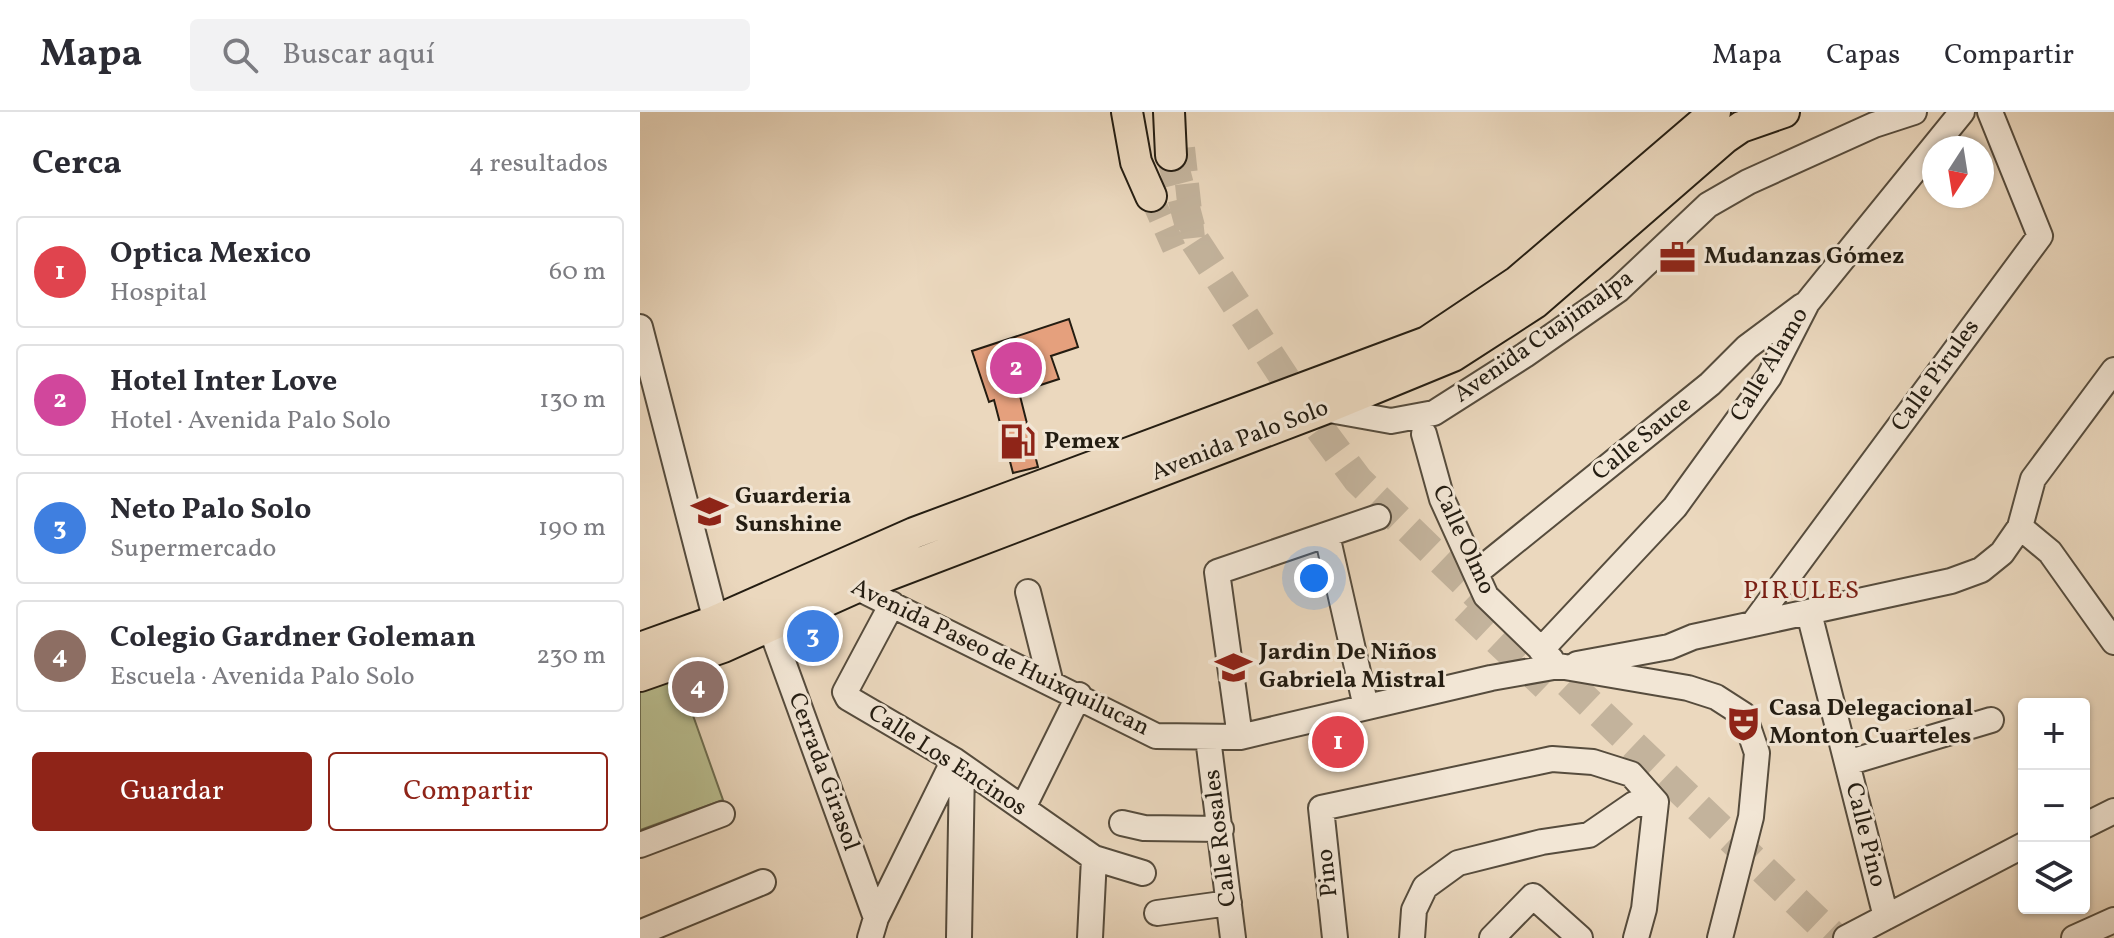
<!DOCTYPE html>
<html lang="es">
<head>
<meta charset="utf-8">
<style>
	:root { --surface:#fff; --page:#f2f2f3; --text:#2b2b33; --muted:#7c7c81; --line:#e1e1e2; --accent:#8f2418 }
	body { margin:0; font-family:Vollkorn,serif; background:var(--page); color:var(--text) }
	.controls { position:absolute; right:24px; bottom:24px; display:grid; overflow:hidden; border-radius:8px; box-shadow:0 2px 6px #0004 }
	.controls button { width:72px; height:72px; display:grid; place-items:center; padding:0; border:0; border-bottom:2px solid var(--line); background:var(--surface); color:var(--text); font:40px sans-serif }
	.compass { position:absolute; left:1282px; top:24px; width:72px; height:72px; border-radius:50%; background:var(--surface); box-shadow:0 2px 6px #0004; rotate:192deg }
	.you { position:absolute; left:674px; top:466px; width:28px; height:28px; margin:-20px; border:6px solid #fff; border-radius:50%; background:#1a73e8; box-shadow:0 0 0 12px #1a73e833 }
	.badge { display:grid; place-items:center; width:52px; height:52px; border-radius:50%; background:var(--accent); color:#fff; font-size:26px; font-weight:700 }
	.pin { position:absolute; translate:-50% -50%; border:4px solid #fff; box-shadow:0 2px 8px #0006 }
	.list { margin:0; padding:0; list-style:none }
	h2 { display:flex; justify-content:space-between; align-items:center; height:104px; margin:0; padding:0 32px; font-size:34px }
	h2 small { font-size:26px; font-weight:400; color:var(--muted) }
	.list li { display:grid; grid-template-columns:52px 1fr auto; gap:24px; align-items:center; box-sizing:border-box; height:112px; margin:0 16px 16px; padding:0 16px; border:2px solid var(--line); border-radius:8px }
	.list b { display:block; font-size:30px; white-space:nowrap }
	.list p { margin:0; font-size:26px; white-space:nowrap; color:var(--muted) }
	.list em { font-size:26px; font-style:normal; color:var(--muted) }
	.actions { display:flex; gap:16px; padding:24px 32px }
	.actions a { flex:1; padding:18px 0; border:2px solid var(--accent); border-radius:8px; text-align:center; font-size:28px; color:var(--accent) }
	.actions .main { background:var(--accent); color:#fff }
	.icon { flex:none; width:44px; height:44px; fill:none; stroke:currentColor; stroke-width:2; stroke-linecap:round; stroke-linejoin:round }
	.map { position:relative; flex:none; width:1474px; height:826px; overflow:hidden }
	header { display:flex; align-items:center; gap:48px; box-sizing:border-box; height:112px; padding:0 40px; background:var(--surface); border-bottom:2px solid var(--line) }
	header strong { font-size:38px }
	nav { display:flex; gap:44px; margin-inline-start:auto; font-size:28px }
	.search { width:560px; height:72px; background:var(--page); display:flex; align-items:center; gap:20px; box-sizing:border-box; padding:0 28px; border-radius:8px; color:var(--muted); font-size:30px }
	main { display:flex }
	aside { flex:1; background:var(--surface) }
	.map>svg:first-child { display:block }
	.green { fill:#b9be90; stroke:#6e6e51; stroke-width:2 }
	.building { fill:#e5a07d; stroke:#241d12; stroke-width:2 }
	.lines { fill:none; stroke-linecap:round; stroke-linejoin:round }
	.minor-tunnel { stroke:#c3b39c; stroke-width:24; stroke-dasharray:24 12; stroke-linecap:butt }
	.major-tunnel { stroke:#c3b39c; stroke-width:30; stroke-dasharray:30 15; stroke-linecap:butt }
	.minor-casing { stroke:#564c3d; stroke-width:28 }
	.major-casing { stroke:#241d12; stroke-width:34 }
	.minor { stroke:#f2e6d5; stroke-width:24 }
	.major { stroke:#ebd8be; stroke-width:30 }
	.labels { text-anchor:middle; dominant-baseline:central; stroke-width:6; stroke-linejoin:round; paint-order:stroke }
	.poi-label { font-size:24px; font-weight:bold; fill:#241d12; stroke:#f2e6d5; text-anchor:start }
	.street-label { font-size:24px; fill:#241d12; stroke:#f2e6d5 }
	.neighbourhood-label { font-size:26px; letter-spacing:2px; fill:#7a1f14; stroke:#f2e6d5 }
</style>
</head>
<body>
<header>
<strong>Mapa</strong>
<div class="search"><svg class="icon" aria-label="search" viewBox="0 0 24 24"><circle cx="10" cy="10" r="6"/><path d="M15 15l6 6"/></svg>Buscar aquí</div>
<nav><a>Mapa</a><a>Capas</a><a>Compartir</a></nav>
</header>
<main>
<aside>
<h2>Cerca<small>4 resultados</small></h2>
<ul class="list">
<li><span class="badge" style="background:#e0444e">1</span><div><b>Optica Mexico</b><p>Hospital</p></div><em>60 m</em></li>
<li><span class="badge" style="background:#d1479c">2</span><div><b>Hotel Inter Love</b><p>Hotel · Avenida Palo Solo</p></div><em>130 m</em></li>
<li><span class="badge" style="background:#3f7fe0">3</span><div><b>Neto Palo Solo</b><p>Supermercado</p></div><em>190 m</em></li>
<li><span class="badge" style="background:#8d6e63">4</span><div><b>Colegio Gardner Goleman</b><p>Escuela · Avenida Palo Solo</p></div><em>230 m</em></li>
</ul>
<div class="actions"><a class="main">Guardar</a><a>Compartir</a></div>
</aside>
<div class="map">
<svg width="1474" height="826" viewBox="0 0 1474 826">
	<rect width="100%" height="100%" fill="#ebd8be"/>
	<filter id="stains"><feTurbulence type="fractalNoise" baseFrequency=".0025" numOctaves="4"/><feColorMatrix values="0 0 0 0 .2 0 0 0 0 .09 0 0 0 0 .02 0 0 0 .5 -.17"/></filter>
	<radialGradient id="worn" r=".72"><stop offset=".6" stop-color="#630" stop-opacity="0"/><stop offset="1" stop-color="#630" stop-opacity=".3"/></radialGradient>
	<path class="green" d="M39,564L83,688L0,718V578Z"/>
	<path class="building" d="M429,207L438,235L411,244L419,267L379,280L398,355L373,361L354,288L349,290L332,239Z"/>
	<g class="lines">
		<path class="minor-tunnel" d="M543,36L553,126
			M511,84L534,136"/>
		<path class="major-tunnel" d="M531,43L553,126L663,294L718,368L859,504
			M825,497L906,574
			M896,540L1195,826"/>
		<defs>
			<path id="minor" d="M0,215L80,525
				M684,297L751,309L794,301L885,243L978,178L1068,93L1108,70L1234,13L1274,0
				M784,322L802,387L846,484L911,547
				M1380,415L1410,440L1474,530
				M687,423L726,595
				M836,461L1070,272L1107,235L1162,194
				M208,471L516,624L600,625L851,566L919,554L1048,576L1076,585L1104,603L1117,641L1111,705L1080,826
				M388,480L410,568
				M252,492L205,580L208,586L314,648L454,746L503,761
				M1169,501L1246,805
				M1113,512L1400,124L1350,0
				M130,514L236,806
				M901,538L1035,395L1129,265L1167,191L1322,0
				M937,552L1029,535L1053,525L1311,469L1341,458L1362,441L1380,415L1393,367L1474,258
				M600,625L577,460L738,405
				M568,626L593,826
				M1207,651L1351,608
				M383,696L439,583
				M482,711L504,716L581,717
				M1444,714L1474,699
				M0,733L82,702
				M517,801L589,791
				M4,819L123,770
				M230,826L236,806L314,648
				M319,826L322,654
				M450,826L454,746
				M695,826L681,696L912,647L953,650L991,662L1016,690
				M772,826L774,798L785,775L818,751L902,730L949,723L994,692L1016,690
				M852,826L893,784L940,826
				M996,826L1004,797L1016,690
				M1206,826L1384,733
				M1434,826L1474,808"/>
			<path id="major" d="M487,0L496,50L511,84
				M529,0L531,43
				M0,536L75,509L274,421L787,230L878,169L1075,0
				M0,564L83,535L217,475L684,297L813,244L895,191L1085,26L1101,15L1144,0"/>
		</defs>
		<use href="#minor" class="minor-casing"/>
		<use href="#major" class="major-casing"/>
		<use href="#minor" class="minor"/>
		<use href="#major" class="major"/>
	</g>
	<defs>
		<symbol id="office-bare" viewBox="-9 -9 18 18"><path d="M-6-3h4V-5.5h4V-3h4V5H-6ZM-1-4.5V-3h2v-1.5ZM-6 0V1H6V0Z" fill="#8f2418" stroke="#f2e6d5" stroke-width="2.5" paint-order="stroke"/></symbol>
		<symbol id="fuel-bare" viewBox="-9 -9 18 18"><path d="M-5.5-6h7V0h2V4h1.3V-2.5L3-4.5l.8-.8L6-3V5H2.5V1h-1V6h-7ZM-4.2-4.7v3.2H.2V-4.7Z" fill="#8f2418" stroke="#f2e6d5" stroke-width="2.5" paint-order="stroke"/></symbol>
		<symbol id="school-bare" viewBox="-9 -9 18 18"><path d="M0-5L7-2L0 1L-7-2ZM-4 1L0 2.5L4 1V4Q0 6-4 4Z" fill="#8f2418" stroke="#f2e6d5" stroke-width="2.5" paint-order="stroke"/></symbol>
		<symbol id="theatre-bare" viewBox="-9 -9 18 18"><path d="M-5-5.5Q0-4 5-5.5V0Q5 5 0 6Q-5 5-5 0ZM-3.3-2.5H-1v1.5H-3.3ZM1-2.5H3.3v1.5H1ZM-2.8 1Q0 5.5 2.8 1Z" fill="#8f2418" stroke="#f2e6d5" stroke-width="2.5" paint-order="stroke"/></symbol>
	</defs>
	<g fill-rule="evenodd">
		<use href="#office-bare" x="1012" y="120" width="51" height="51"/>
		<use href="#fuel-bare" x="352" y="304" width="51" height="51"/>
		<use href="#school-bare" x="44" y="374" width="51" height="51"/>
		<use href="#school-bare" x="568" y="530" width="51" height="51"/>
		<use href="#theatre-bare" x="1078" y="586" width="51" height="51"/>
	</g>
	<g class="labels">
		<g class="poi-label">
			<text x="1064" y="145">Mudanzas Gómez</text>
			<text x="404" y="330">Pemex</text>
			<text x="95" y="385">Guarderia<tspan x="95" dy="28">Sunshine</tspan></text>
			<text x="619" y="541">Jardin De Niños<tspan x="619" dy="28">Gabriela Mistral</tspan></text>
			<text x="1129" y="597">Casa Delegacional<tspan x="1129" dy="28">Monton Cuarteles</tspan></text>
		</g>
		<g class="street-label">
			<text transform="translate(904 225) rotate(-35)">Avenida Cuajimalpa</text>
			<text transform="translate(1130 253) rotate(-59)">Calle Alamo</text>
			<text transform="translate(1296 264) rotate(-54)">Calle Pirules</text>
			<text transform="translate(1002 327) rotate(-39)">Calle Sauce</text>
			<text transform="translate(600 329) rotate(-21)">Avenida Palo Solo</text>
			<text transform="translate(823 428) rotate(65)">Calle Olmo</text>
			<text transform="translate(360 546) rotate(26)">Avenida Paseo de Huixquilucan</text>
			<text transform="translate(307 649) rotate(33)">Calle Los Encinos</text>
			<text transform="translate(183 660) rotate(70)">Cerrada Girasol</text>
			<text transform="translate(1225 723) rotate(76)">Calle Pino</text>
			<text transform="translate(581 726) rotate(-97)">Calle Rosales</text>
			<text transform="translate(688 761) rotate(-96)">Pino</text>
		</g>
		<g class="neighbourhood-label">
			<text x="1162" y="479">PIRULES</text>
		</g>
	</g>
	<rect width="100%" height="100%" filter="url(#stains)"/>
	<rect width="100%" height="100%" fill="url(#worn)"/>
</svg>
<div class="controls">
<button>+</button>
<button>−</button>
<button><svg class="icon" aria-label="layers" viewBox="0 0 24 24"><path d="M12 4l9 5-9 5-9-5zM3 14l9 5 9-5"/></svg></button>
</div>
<svg class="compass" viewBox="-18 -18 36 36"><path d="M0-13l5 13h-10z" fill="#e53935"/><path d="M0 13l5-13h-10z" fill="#7c7c81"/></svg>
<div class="you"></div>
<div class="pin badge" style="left:698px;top:630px;background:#e0444e">1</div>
<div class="pin badge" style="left:376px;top:256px;background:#d1479c">2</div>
<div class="pin badge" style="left:173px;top:524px;background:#3f7fe0">3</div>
<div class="pin badge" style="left:58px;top:575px;background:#8d6e63">4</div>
</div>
</main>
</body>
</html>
